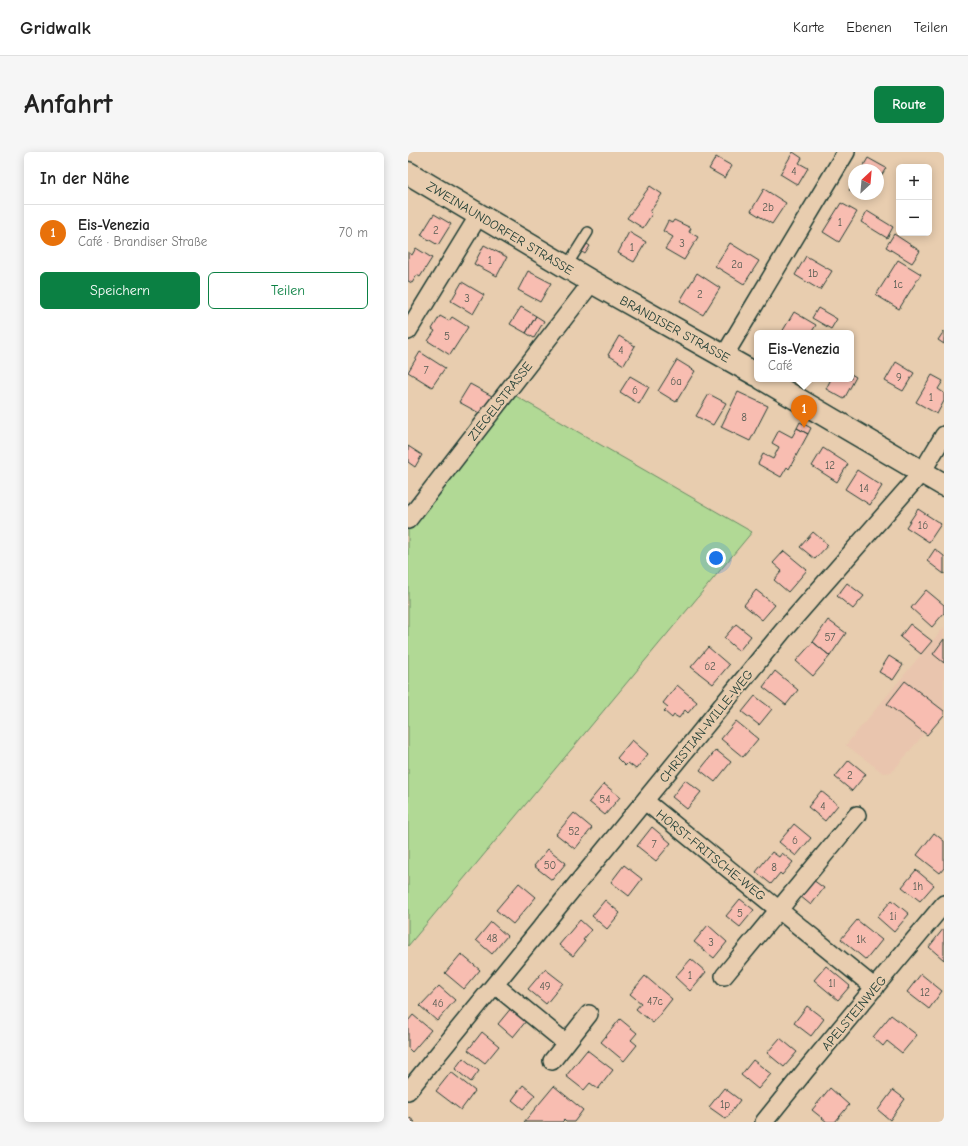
<!DOCTYPE html>
<html lang="de">
<head>
<meta charset="utf-8">
<style>
	:root { --surface:#fff; --page:#f6f6f6; --text:#222; --muted:#767676; --line:#e0e0e0; --accent:#0b8043 }
	body { margin:0; font-family:"Comic Neue",sans-serif; background:var(--page); color:var(--text) }
	.controls { position:absolute; right:12px; top:12px; display:grid; overflow:hidden; border-radius:6px; box-shadow:0 2px 10px #0003 }
	.controls button { width:36px; height:36px; display:grid; place-items:center; padding:0; border:0; border-bottom:1px solid var(--line); background:var(--surface); color:var(--text); font:20px sans-serif }
	.compass { position:absolute; left:440px; top:12px; width:36px; height:36px; border-radius:50%; background:var(--surface); box-shadow:0 2px 10px #0003; rotate:26deg }
	.you { position:absolute; left:308px; top:406px; width:14px; height:14px; margin:-10px; border:3px solid #fff; border-radius:50%; background:#1a73e8; box-shadow:0 0 0 6px #1a73e833 }
	.badge { display:grid; place-items:center; width:26px; height:26px; border-radius:50%; background:var(--accent); color:#fff; font-size:13px; font-weight:700 }
	.pin { position:absolute; translate:-50% -33px; filter:drop-shadow(0 1px 2px #0008) }
	.pin::after { content:''; position:absolute; top:21px; width:14px; height:12px; background:inherit; clip-path:polygon(0 0,100% 0,50% 100%) }
	.popup { position:absolute; left:346px; top:178px; width:100px; height:52px; box-sizing:border-box; display:grid; place-content:center; border-radius:6px; background:var(--surface); filter:drop-shadow(0 1px 3px #0005); font-size:13px; white-space:nowrap; color:var(--muted) }
	.popup b { font-size:15px; color:var(--text) }
	.popup::after { content:''; position:absolute; left:50%; top:100%; margin-left:-8px; border:8px solid transparent; border-top-color:var(--surface) }
	.list { margin:0; padding:0; list-style:none }
	h2 { display:flex; justify-content:space-between; align-items:center; height:52px; margin:0; padding:0 16px; font-size:17px }
	h2 small { font-size:13px; font-weight:400; color:var(--muted) }
	.list li { display:grid; grid-template-columns:26px 1fr auto; gap:12px; align-items:center; box-sizing:border-box; height:56px; padding:0 16px; border-top:1px solid var(--line) }
	.list b { display:block; font-size:15px; white-space:nowrap }
	.list p { margin:0; font-size:13px; white-space:nowrap; color:var(--muted) }
	.list em { font-size:13px; font-style:normal; color:var(--muted) }
	.actions { display:flex; gap:8px; padding:12px 16px }
	.actions a { flex:1; padding:9px 0; border:1px solid var(--accent); border-radius:6px; text-align:center; font-size:14px; color:var(--accent) }
	.actions .main { background:var(--accent); color:#fff }
	.map { position:relative; flex:none; width:536px; height:970px; overflow:hidden; border-radius:6px }
	header { display:flex; align-items:center; gap:24px; box-sizing:border-box; height:56px; padding:0 20px; background:var(--surface); border-bottom:1px solid var(--line) }
	header strong { font-size:19px }
	nav { display:flex; gap:22px; margin-inline-start:auto; font-size:14px }
	.intro { display:flex; align-items:center; justify-content:space-between; box-sizing:border-box; height:96px; padding:0 24px }
	h1 { margin:0; font-size:28px }
	.button { padding:10px 18px; border-radius:6px; background:var(--accent); color:#fff; font-size:14px; font-weight:700 }
	main { display:flex; gap:24px; padding:0 24px }
	aside { flex:1; background:var(--surface); border-radius:6px; box-shadow:0 2px 10px #0003 }
	.map>svg:first-child { display:block }
	.built { fill:#e9c5ae }
	.green { fill:#b1d995; stroke:#688b64 }
	.building { fill:#f8bdb1; stroke:#1f3d34 }
	.lines { fill:none; stroke-linecap:round; stroke-linejoin:round }
	.service-casing { stroke:#1f3d34; stroke-width:12 }
	.minor-casing { stroke:#1f3d34; stroke-width:20 }
	.tertiary-casing { stroke:#1f3d34; stroke-width:25 }
	.service { stroke:#e8cdaf; stroke-width:9 }
	.minor { stroke:#e8cdaf; stroke-width:17 }
	.tertiary { stroke:#e8cdaf; stroke-width:22 }
	.labels { text-anchor:middle; dominant-baseline:central; stroke-width:4; stroke-linejoin:round; paint-order:stroke }
	.number-label { font-size:11px; fill:#555d53 }
	.street-label { font-size:13px; fill:#1f3d34; stroke:#e8cdaf }
</style>
</head>
<body>
<header>
<strong>Gridwalk</strong>
<nav><a>Karte</a><a>Ebenen</a><a>Teilen</a></nav>
</header>
<div class="intro"><h1>Anfahrt</h1><a class="button">Route</a></div>
<main>
<aside>
<h2>In der Nähe<small></small></h2>
<ul class="list">
<li><span class="badge" style="background:#e8710a">1</span><div><b>Eis-Venezia</b><p>Café · Brandiser Straße</p></div><em>70 m</em></li>
</ul>
<div class="actions"><a class="main">Speichern</a><a>Teilen</a></div>
</aside>
<div class="map">
<svg width="536" height="970" viewBox="0 0 536 970">
	<rect width="100%" height="100%" fill="#e8cdaf"/>
	<filter id="ink" filterUnits="userSpaceOnUse"><feTurbulence type="fractalNoise" baseFrequency=".025" numOctaves="2"/><feDisplacementMap in="SourceGraphic" scale="8" xChannelSelector="R" yChannelSelector="G"/><feConvolveMatrix kernelMatrix="1 2 1 2 8 2 1 2 1" color-interpolation-filters="sRGB"/></filter>
	<g filter="url(#ink)">
		<path class="built" d="M536,475V558L484,620L475,621L438,593Z"/>
		<path class="green" d="M106,243L344,380L0,794V378L51,316Z"/>
		<path class="building" d="M385,0L394,6L391,11L400,16L390,33L372,22Z
			M308,5L324,14L317,26L301,17Z
			M460,6L478,16L470,29V18H453Z
			M445,32L446,33V42L441,38Z
			M242,34L254,42L242,60L244,62L235,76L219,66Z
			M356,37L378,51L364,72L343,59Z
			M447,42H456L453,46Z
			M433,51L449,60L431,90L415,80Z
			M459,59L485,75L479,86L453,70Z
			M26,62L43,72L30,93L13,83Z
			M266,68L283,76L281,80L290,85L276,108L257,97L265,85L255,79L260,69L264,71Z
			M221,80L238,90L226,110L210,101Z
			M486,82L512,99L504,111L478,95Z
			M322,91L351,109L336,132L307,114Z
			M179,92L182,94L177,102L174,100Z
			M76,93L99,105L89,124L66,112Z
			M8,96L24,106L12,125L9,123L4,131L0,129V100L4,103Z
			M398,104L424,119L412,138L387,123Z
			M490,108L513,122L491,157L468,143Z
			M120,119L143,131L132,150L110,138Z
			M289,121L312,136L295,163L272,149Z
			M54,130L76,143L65,162L43,149Z
			M113,155L128,164L118,181L102,172Z
			M410,156L429,167L423,177L404,166Z
			M386,160L408,173L403,181L374,180Z
			M32,164L41,169L44,165L60,175L42,203L20,189L27,179L24,177Z
			M128,164L136,169L126,186L118,181Z
			M536,179V192L530,188Z
			M211,184L227,194L216,213L200,203Z
			M12,200L37,216L24,235L0,220Z
			M269,208L287,219L268,250L250,239Z
			M488,210L506,221L495,239L477,229Z
			M443,222L448,225L436,247L418,237L423,227H443Z
			M524,223L535,229L530,237L536,241V249L529,262L508,250Z
			M222,224L241,235L231,252L212,240Z
			M62,232L84,244L73,262L51,250Z
			M330,240L360,254L342,289L313,275Z
			M301,242L318,251L305,273L288,264Z
			M392,270L403,276L400,282L389,276Z
			M389,276L400,282L381,317L379,315L373,325L350,312L355,302L365,307L371,295L364,291L371,278L384,285Z
			M0,294L14,303L7,315L0,310Z
			M415,296L440,312L429,330L404,314Z
			M449,318L474,334L462,353L437,337Z
			M510,357L533,372L521,390L498,375Z
			M405,380L420,393L407,407L392,395Z
			M527,397L536,404V422L519,409Z
			M376,399L399,418L380,440L366,428L374,419L365,411Z
			M439,431L456,444L445,457L429,444Z
			M348,438L367,453L354,468L336,453Z
			M518,438L536,453V461L524,475L503,456Z
			M420,468L438,481L422,504L405,490Z
			M328,472L343,484L331,499L316,486Z
			M502,472L524,489L513,502L492,485Z
			M536,487V511L525,502Z
			M405,490L422,504L405,524L388,509Z
			M300,495L321,513L305,532L283,515Z
			M481,504L495,513L485,528L471,520Z
			M367,519L390,538L378,553L355,535Z
			M497,529L536,559V563L519,583L479,552Z
			M269,533L289,550L280,561L277,558L271,566L266,563L264,566L256,559L260,555L255,551Z
			M347,544L364,557L351,573L334,560Z
			M328,569L350,587L335,605L313,587Z
			M224,588L240,602L228,617L220,611L217,614L209,606Z
			M308,598L323,610L307,630L292,618Z
			M441,608L458,622L444,639L427,625Z
			M277,628L293,640L279,657L264,645Z
			M196,632L212,645L197,663L181,650Z
			M413,639L430,653L417,669L400,655Z
			M166,661L184,676L167,697L148,682Z
			M386,672L403,686L388,704L371,690Z
			M244,675L263,691L248,709L229,694Z
			M526,681L536,689V716L532,721L509,703Z
			M140,697L158,711L144,728L126,714Z
			M364,700L371,705L374,701L385,710L374,723L372,721L363,732L348,720Z
			M216,713L234,727L221,744L203,730Z
			M508,718L526,733L512,749L494,735Z
			M405,728L416,736L403,753L392,744Z
			M111,731L128,745L105,772L88,758Z
			M332,747L346,758L332,775L318,764Z
			M197,748L212,761L199,777L184,764Z
			M484,748L501,762L486,780L469,765Z
			M172,768L183,778L175,788L177,789L165,804L151,793Z
			M449,768L474,788L458,808L433,787Z
			M83,770L99,784L84,802L68,788Z
			M300,773L319,790L306,806L286,790Z
			M536,776V808L521,795Z
			M53,802L72,818L56,837L37,821Z
			M283,807L298,820L282,839L267,825Z
			M418,814L442,834L430,848L406,828Z
			M137,817L155,831L138,852L120,837Z
			M513,822L534,839L521,857L499,840Z
			M237,824L264,847L245,871L228,857L233,851L222,842Z
			M31,834L47,848L29,869L12,854Z
			M399,854L416,867L403,884L386,871Z
			M104,855L119,868L105,885L90,872Z
			M5,863L23,878L4,900L0,896V869Z
			M483,863L509,883L494,901L479,889L475,894L465,885Z
			M212,867L229,881L223,888L229,893L216,909L193,890Z
			M74,880L91,894L77,911L60,898Z
			M372,886L389,900L376,915L359,901Z
			M179,898L205,918L190,937L182,931L176,938L158,924Z
			M55,906L71,919L63,930L47,917Z
			M345,908L363,922L350,937L333,923Z
			M43,920L67,939L53,958L28,939Z
			M115,933L127,943L115,957L104,948Z
			M146,934L175,958L166,970H158L156,968L154,970H116Z
			M316,936L332,948L318,967L301,955Z
			M422,936L441,953L427,970H419L404,958Z
			M485,938L497,947L482,968L470,958Z
			M2,966L7,970H0Z"/>
		<g class="lines">
			<defs>
				<path id="service" d="M158,115L180,80"/>
				<path id="minor" d="M0,179L71,63
					M316,204L438,0
					M0,368L184,130
					M237,649L467,836
					M316,824L449,663
					M87,833L158,891
					M144,909L181,862
					M0,939L374,480L514,320L536,283
					M356,970L397,919L536,752"/>
				<path id="tertiary" d="M0,21L184,130L349,223
					M355,227L536,333"/>
			</defs>
			<use href="#service" class="service-casing"/>
			<use href="#minor" class="minor-casing"/>
			<use href="#tertiary" class="tertiary-casing"/>
			<use href="#service" class="service"/>
			<use href="#minor" class="minor"/>
			<use href="#tertiary" class="tertiary"/>
		</g>
	</g>
	<g class="labels">
		<g class="number-label">
			<text x="386" y="19">4</text>
			<text x="360" y="55">2b</text>
			<text x="432" y="70">1</text>
			<text x="28" y="78">2</text>
			<text x="274" y="91">3</text>
			<text x="224" y="95">1</text>
			<text x="82" y="108">1</text>
			<text x="329" y="112">2a</text>
			<text x="405" y="121">1b</text>
			<text x="490" y="132">1c</text>
			<text x="292" y="142">2</text>
			<text x="59" y="146">3</text>
			<text x="39" y="184">5</text>
			<text x="213" y="198">4</text>
			<text x="18" y="218">7</text>
			<text x="491" y="225">9</text>
			<text x="268" y="229">6a</text>
			<text x="227" y="238">6</text>
			<text x="523" y="245">1</text>
			<text x="336" y="265">8</text>
			<text x="422" y="313">12</text>
			<text x="456" y="336">14</text>
			<text x="515" y="373">16</text>
			<text x="422" y="485">57</text>
			<text x="302" y="514">62</text>
			<text x="442" y="623">2</text>
			<text x="197" y="647">54</text>
			<text x="415" y="654">4</text>
			<text x="166" y="679">52</text>
			<text x="387" y="688">6</text>
			<text x="246" y="692">7</text>
			<text x="142" y="713">50</text>
			<text x="366" y="715">8</text>
			<text x="510" y="734">1h</text>
			<text x="332" y="761">5</text>
			<text x="485" y="764">1i</text>
			<text x="84" y="786">48</text>
			<text x="453" y="787">1k</text>
			<text x="303" y="790">3</text>
			<text x="282" y="823">1</text>
			<text x="424" y="831">1l</text>
			<text x="137" y="834">49</text>
			<text x="517" y="840">12</text>
			<text x="247" y="849">47c</text>
			<text x="30" y="851">46</text>
			<text x="317" y="952">1p</text>
		</g>
		<g class="street-label">
			<text transform="translate(92 76) rotate(31)">ZWEINAUNDORFER STRASSE</text>
			<text transform="translate(267 177) rotate(29)">BRANDISER STRASSE</text>
			<text transform="translate(92 249) rotate(-52)">ZIEGELSTRASSE</text>
			<text transform="translate(298 574) rotate(-51)">CHRISTIAN-WILLE-WEG</text>
			<text transform="translate(303 703) rotate(39)">HORST-FRITSCHE-WEG</text>
			<text transform="translate(446 861) rotate(-50)">APELSTEINWEG</text>
		</g>
	</g>
</svg>
<div class="controls">
<button>+</button>
<button>−</button>
</div>
<svg class="compass" viewBox="-18 -18 36 36"><path d="M0-13l5 13h-10z" fill="#e53935"/><path d="M0 13l5-13h-10z" fill="#767676"/></svg>
<div class="you"></div>
<div class="pin badge" style="left:396px;top:276px;background:#e8710a">1</div>
<div class="popup"><b>Eis-Venezia</b>Café</div>
</div>
</main>
</body>
</html>
